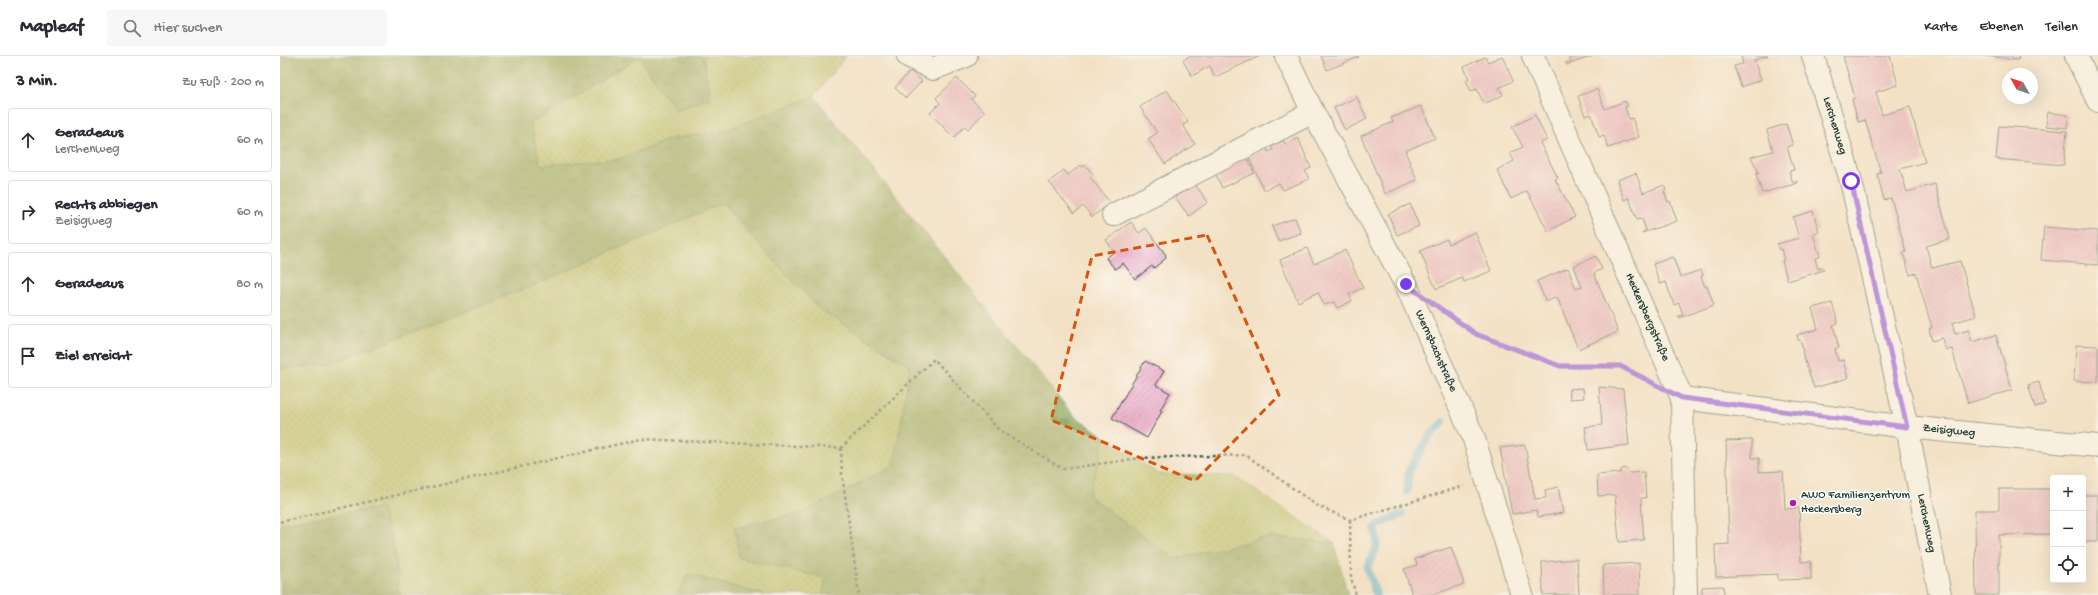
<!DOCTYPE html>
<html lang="de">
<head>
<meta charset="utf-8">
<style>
	:root { --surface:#fff; --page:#f7f7f7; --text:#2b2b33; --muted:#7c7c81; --line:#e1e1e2 }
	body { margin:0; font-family:"Gochi Hand",sans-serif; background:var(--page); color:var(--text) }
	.controls { position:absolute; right:12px; bottom:12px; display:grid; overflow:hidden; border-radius:4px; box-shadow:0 4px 16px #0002 }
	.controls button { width:36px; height:36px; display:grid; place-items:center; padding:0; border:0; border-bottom:1px solid var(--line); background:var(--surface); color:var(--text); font:20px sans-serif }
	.compass { position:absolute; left:1722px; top:12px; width:36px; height:36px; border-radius:50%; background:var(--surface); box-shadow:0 4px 16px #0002; rotate:310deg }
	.stop { position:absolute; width:12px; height:12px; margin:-9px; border:3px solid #7c3aed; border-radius:50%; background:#fff }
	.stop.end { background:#7c3aed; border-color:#fff; box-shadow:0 1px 4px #0008 }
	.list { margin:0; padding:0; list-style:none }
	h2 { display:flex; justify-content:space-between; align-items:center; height:52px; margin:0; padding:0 16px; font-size:17px }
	h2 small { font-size:13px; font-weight:400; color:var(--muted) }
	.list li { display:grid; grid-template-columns:26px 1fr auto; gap:12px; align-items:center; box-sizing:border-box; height:64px; margin:0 8px 8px; padding:0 8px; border:1px solid var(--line); border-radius:4px }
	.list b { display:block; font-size:15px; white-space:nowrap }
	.list p { margin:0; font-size:13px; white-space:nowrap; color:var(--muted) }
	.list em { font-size:13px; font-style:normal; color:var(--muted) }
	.icon { flex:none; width:22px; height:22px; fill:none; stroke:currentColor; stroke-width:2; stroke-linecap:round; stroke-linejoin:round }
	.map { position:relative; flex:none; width:1818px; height:539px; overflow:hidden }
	header { display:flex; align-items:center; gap:24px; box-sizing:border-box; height:56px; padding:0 20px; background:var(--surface); border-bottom:1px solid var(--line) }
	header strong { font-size:19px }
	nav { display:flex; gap:22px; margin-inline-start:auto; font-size:14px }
	.search { width:280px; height:36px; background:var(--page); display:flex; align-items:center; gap:10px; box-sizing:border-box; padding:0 14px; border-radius:4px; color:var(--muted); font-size:15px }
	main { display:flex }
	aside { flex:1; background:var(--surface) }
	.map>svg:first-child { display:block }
	.grass { fill:url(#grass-dots); stroke:#687d4a }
	.forest { fill:url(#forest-crowns); stroke:#567045 }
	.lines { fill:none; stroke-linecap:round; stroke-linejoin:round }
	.stream { stroke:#59b0d6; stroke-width:8 }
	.building { fill:url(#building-hatch) }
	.minor-casing { stroke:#3f564a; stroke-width:24 }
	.path { stroke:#3f564a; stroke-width:2.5; stroke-dasharray:3 3; stroke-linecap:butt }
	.minor { stroke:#fff; stroke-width:22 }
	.route { stroke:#7c3aed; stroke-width:5 }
	.marked { fill:none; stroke:#d45610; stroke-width:3; stroke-dasharray:8 5; stroke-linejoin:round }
	.poi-dot { fill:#b5179e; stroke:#fff; stroke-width:1.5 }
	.labels { text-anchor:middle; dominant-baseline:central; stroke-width:3; stroke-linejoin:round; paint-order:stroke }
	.street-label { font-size:12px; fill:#1f3d34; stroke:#fff }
	.poi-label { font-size:12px; fill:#1f3d34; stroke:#fff; text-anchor:start }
</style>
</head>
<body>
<header>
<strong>Mapleaf</strong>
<div class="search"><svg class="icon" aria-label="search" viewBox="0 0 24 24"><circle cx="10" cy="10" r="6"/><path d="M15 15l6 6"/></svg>Hier suchen</div>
<nav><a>Karte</a><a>Ebenen</a><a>Teilen</a></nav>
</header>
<main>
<aside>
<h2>3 Min.<small>Zu Fuß · 200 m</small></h2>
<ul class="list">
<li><svg class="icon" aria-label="ahead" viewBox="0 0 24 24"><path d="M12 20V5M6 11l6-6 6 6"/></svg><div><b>Geradeaus</b><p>Lerchenweg</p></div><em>60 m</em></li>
<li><svg class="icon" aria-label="right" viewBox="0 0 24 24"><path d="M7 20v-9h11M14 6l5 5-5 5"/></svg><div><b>Rechts abbiegen</b><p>Zeisigweg</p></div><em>60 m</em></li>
<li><svg class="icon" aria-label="ahead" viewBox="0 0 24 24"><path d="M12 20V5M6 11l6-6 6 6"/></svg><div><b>Geradeaus</b></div><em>80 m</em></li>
<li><svg class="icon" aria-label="arrive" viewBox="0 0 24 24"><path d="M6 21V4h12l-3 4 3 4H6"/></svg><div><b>Ziel erreicht</b></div></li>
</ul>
</aside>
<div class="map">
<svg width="1818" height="539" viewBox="0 0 1818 539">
	<defs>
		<pattern id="grass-dots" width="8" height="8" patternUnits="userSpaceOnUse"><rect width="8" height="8" fill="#b1bd5f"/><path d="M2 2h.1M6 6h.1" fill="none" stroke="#8f9b4f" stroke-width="1.8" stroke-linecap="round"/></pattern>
		<pattern id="forest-crowns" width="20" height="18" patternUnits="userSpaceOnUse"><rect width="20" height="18" fill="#8ca456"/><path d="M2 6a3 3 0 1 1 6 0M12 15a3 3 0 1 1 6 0" fill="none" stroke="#728748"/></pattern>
		<pattern id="building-hatch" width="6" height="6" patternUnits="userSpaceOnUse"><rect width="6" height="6" fill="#eaaac4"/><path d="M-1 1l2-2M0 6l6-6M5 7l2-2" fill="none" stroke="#bd8ca0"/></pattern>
	</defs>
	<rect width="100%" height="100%" fill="#fff"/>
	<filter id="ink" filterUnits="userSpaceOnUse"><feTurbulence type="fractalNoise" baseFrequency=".025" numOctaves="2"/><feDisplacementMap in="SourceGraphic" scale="8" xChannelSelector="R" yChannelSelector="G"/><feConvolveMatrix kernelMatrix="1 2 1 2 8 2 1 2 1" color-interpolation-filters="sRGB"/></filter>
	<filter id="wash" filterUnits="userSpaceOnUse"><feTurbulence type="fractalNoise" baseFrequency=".012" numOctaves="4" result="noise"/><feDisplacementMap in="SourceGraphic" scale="16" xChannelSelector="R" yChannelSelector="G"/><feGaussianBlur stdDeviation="0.9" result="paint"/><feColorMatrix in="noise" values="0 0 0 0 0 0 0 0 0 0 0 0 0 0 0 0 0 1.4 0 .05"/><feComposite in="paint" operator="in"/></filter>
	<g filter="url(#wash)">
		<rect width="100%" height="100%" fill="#f3e1c5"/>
		<path class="grass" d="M423,0H566L534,40L441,76L394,82L340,103L261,109L250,68L359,1L431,42Z
			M442,147L537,251L630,310L615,409L527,455L455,472L459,502L546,522L543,539H484L408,518L397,539H119L115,496L101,452L0,467V313L49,308L257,228Z
			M825,381L878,418L954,420L1054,487L988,481L895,503L809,440Z"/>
		<path class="forest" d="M0,0H423L431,42L395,54L359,1L250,68L261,109L340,103L394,82L441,76L534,40L793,359L825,381L809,440L895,503L988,481L1054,487L1068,539H543L545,522L459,502L455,472L527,455L614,409L630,310L537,251L442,147L257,228L49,308L0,313Z
			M101,452L115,496L119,539H0V467Z
			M408,518L484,539H397Z"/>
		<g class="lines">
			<path class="stream" d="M1127,435L1129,414L1149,381L1163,366
				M1096,539L1087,511C1095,497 1100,488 1095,472L1098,469L1122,458"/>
		</g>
		<g id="blocks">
			<path class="building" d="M909,0H980L935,21L930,10L912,20L903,5Z
				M1041,0H1078L1079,1L1047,14Z
				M1222,0L1233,25L1219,32L1223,39L1204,48L1197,33L1191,35L1186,24L1189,23L1184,11L1205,1L1208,6Z
				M1289,0H1313L1287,9L1286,7L1291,6Z
				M1461,0H1488L1474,4L1481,24L1461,31L1454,10L1463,8Z
				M1563,0H1610L1618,29L1596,36L1602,59L1630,51L1645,106L1620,113L1627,136L1655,128L1670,183L1646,190L1652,212L1680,205L1696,260L1672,267L1675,278L1689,274L1692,286L1716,279L1732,334L1688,347L1672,293L1666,294L1662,282L1652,285L1649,273L1652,272L1636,217L1630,219L1623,197L1626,196L1611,142L1604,144L1597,118L1601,117L1585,64L1578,66L1572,43L1575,42Z
				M1705,0H1739L1738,4Z
				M630,15L642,25L626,42L615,32Z
				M677,22L695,40L691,43L705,56L688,73L685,70L674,82L650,57L660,47L656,42Z
				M1317,33L1325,53L1345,45L1348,50L1345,51L1349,63L1352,62L1359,81L1328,92L1324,79L1319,81L1311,58L1305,60L1298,40Z
				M887,34L908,66L903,69L915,88L885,108L868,83L877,77L860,51Z
				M1077,41L1087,63L1065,74L1054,52Z
				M1141,50L1155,82L1125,95L1137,124L1105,138L1081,80L1113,66L1111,62Z
				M1768,56L1788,59L1787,72L1766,70Z
				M1255,59L1267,84L1260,87L1278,122L1275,123L1295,161L1268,175L1247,135L1231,143L1217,114L1234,105L1230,97L1243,91L1232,71Z
				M1506,68L1513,89L1507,91L1514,114L1509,115L1513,127L1517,125L1518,127L1482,137L1476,118L1479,117L1471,101L1493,95L1487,74Z
				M1719,70L1787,75L1784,109L1716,103Z
				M1002,82L1005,88L1018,82L1031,112L1025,115L1029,123L1003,134L999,127L984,134L968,100L987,92L988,96L993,94L990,87Z
				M965,97L974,117L942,132L933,112Z
				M801,109L803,111L805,109L813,118L810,121L830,147L812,161L803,150L794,157L769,126L784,114L788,119Z
				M1356,117L1363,137L1384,129L1386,134L1384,135L1388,146L1390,145L1397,165L1362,177L1366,174L1362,163L1357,164L1349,142L1344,144L1337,124Z
				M914,127L928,146L909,160L895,141Z
				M1130,148L1139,170L1117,179L1108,158Z
				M1533,155L1539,176L1533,177L1540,201L1535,202L1538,213L1543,212L1544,214L1508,225L1502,205L1504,204L1501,193L1499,194L1497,188L1519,182L1513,161Z
				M1015,162L1021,177L998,185L992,170Z
				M851,166L859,177L866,172L886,199L885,200L886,202L874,212L872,210L855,223L843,207L835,213L826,202L834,196L826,184Z
				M1764,171L1818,175V209L1761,204Z
				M1195,176L1211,215L1184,226L1182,222L1156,233L1140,195L1167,183L1169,188Z
				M1027,192L1034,208L1065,194L1083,232L1069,238L1072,245L1057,252L1054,246L1044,249L1038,236L1018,246L1000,204Z
				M1316,200L1322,213L1314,217L1338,276L1298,293L1277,241L1266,246L1257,225L1288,212L1296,233L1302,231L1294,210Z
				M1393,201L1400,221L1421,214L1423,219L1421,220L1425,231L1427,230L1434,249L1399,262L1398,260L1403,259L1399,247L1394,249L1386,226L1380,228L1373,208Z
				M1552,247L1558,267L1553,269L1559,292L1555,293L1558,305L1563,304L1568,322L1534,332L1522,296L1524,295L1520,284H1518L1517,279L1538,273L1532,252Z
				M1796,289L1818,290V326L1794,325Z
				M865,305L884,315L876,329L890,337L880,354L882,355L867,382L832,362Z
				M1759,326L1765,348L1755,351L1748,329Z
				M1319,331L1343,333L1349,389L1308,394L1305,371L1322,369Z
				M1303,332L1304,342L1290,343L1289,333Z
				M1472,384V402H1479V416L1503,415L1505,453L1519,452L1521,506L1531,505V523L1498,524V518L1436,521L1435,489L1449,488L1446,385Z
				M1245,389L1255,443L1266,442L1265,434L1278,431L1283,457L1258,461L1256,454L1232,458L1220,392Z
				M1344,412L1350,417L1364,416L1366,442H1361L1364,484L1339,486L1335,439L1318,440L1317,419L1340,417L1341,414Z
				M1719,433H1773V478L1719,479V539H1696L1695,454H1719Z
				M1803,439H1818V486H1803Z
				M1171,491L1184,528L1152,539H1132L1124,513L1137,509L1135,503Z
				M1297,503L1299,538L1263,539L1262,506Z
				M1359,507L1360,539H1324L1323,509Z
				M1443,530L1444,539H1422V531Z"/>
		</g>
	</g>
	<g filter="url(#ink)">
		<use href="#blocks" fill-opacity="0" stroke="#3f564a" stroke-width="1"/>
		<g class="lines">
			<defs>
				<g id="minor">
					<path d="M628,0L653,13L686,0"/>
					<path id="s1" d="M1006,0L1033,56L1126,229L1193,380L1242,539"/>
					<path id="s2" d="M1253,0L1402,342L1406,539"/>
					<path id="s3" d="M1533,0L1571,125L1627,371L1660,539"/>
					<path d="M1796,0L1818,45"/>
					<path d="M833,159L1033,56"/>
					<path id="s4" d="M1402,342L1627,371L1818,390"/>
				</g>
			</defs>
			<use href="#minor" class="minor-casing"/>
			<path class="path" d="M1167,258L1196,279L1280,310H1340L1366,323
				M561,392L562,418L579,539
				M1070,464L1071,522L1076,539
				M0,466L361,383L561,392L654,303L719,374L783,413L861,402L966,399L1036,449L1070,464L1184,430"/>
			<use href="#minor" class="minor"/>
		</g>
	</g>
	<g class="lines" filter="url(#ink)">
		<path class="route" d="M1126,228L1196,278L1280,310H1340L1402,342L1627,371L1571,125"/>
	</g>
	<path d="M0 0H1818V539H0ZM927,179L999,339L915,425L771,364L812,200Z" fill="#f3e1c5" fill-opacity=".55" fill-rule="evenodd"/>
	<path class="marked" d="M927,179L999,339L915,425L771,364L812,200Z"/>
	<circle class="poi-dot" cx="1513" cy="447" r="4"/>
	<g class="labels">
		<g class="street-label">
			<text stroke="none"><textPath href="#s3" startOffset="73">Lerchenweg</textPath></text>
			<text stroke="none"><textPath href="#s2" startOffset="285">Heckersbergstraße</textPath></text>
			<text stroke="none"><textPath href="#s1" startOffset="331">Wernsbachstraße</textPath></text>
			<text stroke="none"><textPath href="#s4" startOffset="269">Zeisigweg</textPath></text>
			<text stroke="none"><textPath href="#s3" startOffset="481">Lerchenweg</textPath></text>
		</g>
		<g class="poi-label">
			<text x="1521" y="440">AWO Familienzentrum<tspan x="1521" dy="14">Heckersberg</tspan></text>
		</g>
	</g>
</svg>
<div class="controls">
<button>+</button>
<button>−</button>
<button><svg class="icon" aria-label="locate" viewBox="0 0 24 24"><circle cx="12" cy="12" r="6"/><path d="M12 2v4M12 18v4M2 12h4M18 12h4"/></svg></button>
</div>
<svg class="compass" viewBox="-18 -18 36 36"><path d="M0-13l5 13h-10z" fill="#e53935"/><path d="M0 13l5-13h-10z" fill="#7c7c81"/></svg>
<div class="stop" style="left:1571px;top:125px"></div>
<div class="stop end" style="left:1126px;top:228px"></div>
</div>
</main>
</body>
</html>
